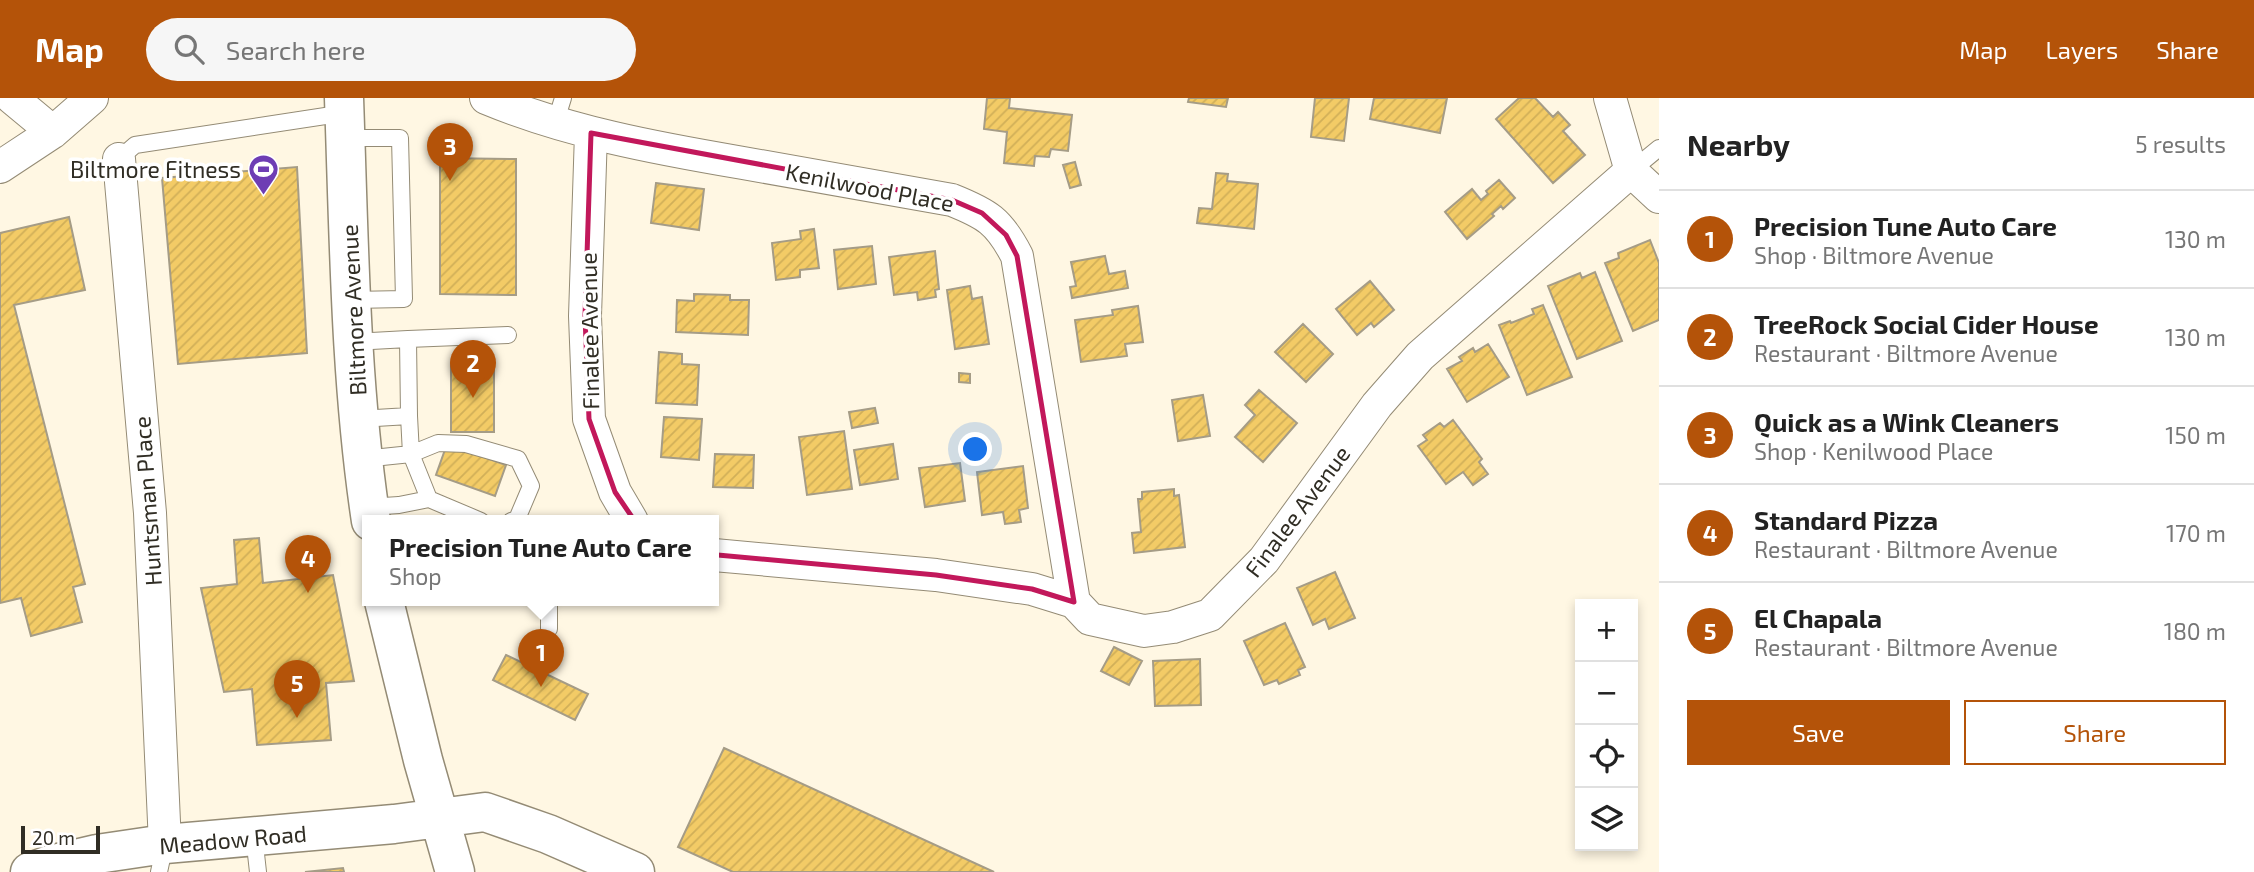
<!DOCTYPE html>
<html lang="en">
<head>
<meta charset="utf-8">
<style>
	:root { --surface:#fff; --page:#f6f6f6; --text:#222; --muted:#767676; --line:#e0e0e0; --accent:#b45309 }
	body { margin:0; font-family:"Exo 2",sans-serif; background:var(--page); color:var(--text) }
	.controls { position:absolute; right:21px; bottom:21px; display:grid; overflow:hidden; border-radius:0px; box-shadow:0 4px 10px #0003 }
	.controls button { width:63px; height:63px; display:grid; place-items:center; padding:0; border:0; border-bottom:2px solid var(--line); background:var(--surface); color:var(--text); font:35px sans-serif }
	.scale { position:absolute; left:21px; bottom:18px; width:79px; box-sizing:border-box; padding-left:7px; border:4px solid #302d24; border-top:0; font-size:19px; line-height:24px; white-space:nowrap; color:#302d24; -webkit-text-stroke:5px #fff; paint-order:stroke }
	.you { position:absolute; left:976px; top:352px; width:24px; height:24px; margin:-18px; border:5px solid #fff; border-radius:50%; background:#1a73e8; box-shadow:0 0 0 10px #1a73e833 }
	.badge { display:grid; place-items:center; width:46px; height:46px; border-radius:50%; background:var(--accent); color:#fff; font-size:23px; font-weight:700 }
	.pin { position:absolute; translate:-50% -58px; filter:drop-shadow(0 2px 4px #0008) }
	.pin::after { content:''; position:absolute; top:37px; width:24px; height:21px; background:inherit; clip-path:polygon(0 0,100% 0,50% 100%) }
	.popup { position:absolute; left:362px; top:417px; width:357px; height:91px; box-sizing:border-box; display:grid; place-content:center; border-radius:0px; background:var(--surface); filter:drop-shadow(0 2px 5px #0005); font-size:23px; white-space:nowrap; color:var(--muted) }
	.popup b { font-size:26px; color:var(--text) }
	.popup::after { content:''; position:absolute; left:50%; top:100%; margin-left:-14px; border:14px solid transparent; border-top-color:var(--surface) }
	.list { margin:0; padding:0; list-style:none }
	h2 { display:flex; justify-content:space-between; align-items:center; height:91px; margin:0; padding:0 28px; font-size:30px }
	h2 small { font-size:23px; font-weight:400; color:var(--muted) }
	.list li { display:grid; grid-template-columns:46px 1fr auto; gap:21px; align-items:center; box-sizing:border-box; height:98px; padding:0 28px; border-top:2px solid var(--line) }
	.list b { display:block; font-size:26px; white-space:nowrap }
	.list p { margin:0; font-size:23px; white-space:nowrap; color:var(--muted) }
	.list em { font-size:23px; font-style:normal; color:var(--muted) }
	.actions { display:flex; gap:14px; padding:21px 28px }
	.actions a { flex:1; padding:16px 0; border:2px solid var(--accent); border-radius:0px; text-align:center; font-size:24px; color:var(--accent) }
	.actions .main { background:var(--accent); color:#fff }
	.icon { flex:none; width:38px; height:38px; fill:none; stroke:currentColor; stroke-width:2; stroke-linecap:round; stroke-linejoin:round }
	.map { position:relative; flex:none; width:1659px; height:774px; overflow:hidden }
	header { display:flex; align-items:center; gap:42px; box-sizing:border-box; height:98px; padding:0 35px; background:var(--accent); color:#fff }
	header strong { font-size:33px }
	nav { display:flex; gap:38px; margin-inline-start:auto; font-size:24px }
	.search { width:490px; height:63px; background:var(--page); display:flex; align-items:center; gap:18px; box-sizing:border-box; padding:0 24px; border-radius:38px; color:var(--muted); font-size:26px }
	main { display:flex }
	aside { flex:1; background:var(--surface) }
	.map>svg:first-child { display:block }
	.building { fill:url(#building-hatch); stroke:#a59c86; stroke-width:2 }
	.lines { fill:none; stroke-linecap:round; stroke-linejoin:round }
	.lane-casing { stroke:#948b75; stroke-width:18 }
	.street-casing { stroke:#948b75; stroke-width:34 }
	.secondary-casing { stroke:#948b75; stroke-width:41 }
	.lane { stroke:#fff; stroke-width:16 }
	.street { stroke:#fff; stroke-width:32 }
	.secondary { stroke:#fff; stroke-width:38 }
	.marked { fill:none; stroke:#c2185b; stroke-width:5; stroke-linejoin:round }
	.labels { text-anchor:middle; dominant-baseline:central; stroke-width:7; stroke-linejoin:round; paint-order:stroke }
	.poi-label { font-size:23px; fill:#302d24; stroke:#fff; text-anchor:end }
	.street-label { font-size:23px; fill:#302d24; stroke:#fff }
</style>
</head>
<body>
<header>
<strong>Map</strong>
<div class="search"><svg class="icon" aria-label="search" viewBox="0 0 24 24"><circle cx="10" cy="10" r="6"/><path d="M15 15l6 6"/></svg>Search here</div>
<nav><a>Map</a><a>Layers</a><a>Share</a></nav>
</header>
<main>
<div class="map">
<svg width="1659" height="774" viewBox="0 0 1659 774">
	<defs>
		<pattern id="building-hatch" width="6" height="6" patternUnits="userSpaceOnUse" patternTransform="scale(1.75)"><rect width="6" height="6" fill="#f3cb66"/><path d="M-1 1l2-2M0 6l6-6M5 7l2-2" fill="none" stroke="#d1af58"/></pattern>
	</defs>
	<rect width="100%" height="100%" fill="#fff7e3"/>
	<path class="building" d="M987,0H1010L1009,10L1072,17L1068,53L1051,51L1049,59L1035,58L1034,68L1004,65L1007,34L984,31Z
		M1189,0H1228L1226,9L1188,4Z
		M1315,0H1349L1344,43L1311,39Z
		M1374,0H1447L1440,35L1370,21Z
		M1519,0H1535L1553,19L1558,14L1570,27L1563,33L1585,57L1553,85L1496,21Z
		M440,60L516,61V197L440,196Z
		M1075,64L1081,87L1070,90L1063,67Z
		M297,69L307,255L178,266L162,80Z
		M1216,75L1228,76L1227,83L1258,86L1254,131L1197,125L1199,110L1212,111Z
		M1499,82L1515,100L1503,111L1501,108L1492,116L1494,118L1467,141L1445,114L1472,91L1481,102L1488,96L1486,93Z
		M656,85L704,91L699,132L651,125Z
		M69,119L85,192L14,207L85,486L73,489L82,524L31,538L21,500L0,505V135Z
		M814,131L819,170L800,172V179L776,182L772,145L801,141L800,133Z
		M1650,142L1659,165V222L1633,233L1605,165L1619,160L1618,155Z
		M872,148L876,186L838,191L834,152Z
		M935,153L939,191L935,192L936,199L918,202L917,194L894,197L889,159Z
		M1105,158L1109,176L1125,173L1128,190L1072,200L1070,189L1076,188L1071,164Z
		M1595,174L1622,243L1577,261L1548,188L1580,175L1582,180Z
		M1370,183L1394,212L1374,229L1371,225L1357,237L1336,211Z
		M970,188L972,201L982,199L989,246L955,251L947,192Z
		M694,196L730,197V202H749L748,237L676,234L677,202L694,203Z
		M1543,207L1572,279L1527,297L1499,227L1510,223L1511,225L1534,216L1532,211Z
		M1138,208L1143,244L1125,246L1127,258L1081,264L1075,222L1113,217L1112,212Z
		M1303,226L1333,256L1306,284L1275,254Z
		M1488,246L1509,279L1467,304L1447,271L1462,263L1459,259L1473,250L1475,254Z
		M659,254L682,256V266L699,267L697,307L656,305Z
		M451,266H494V334H451Z
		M959,275L970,276V285L959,284Z
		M1259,292L1297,325L1263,364L1235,339L1255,317L1245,307Z
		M1203,297L1210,338L1178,343L1172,302Z
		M875,310L878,325L852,330L849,314Z
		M664,319L702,321L699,362L661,359Z
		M1453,322L1482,361L1479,364L1488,376L1473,387L1463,374L1446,386L1418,348L1427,342L1423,337L1440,325L1444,329Z
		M844,333L852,391L807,397L799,339Z
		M447,346L506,367L495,398L436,377Z
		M893,346L898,381L860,387L854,352Z
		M715,356L754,357L753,390L713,389Z
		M960,365L965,403L925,409L919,370Z
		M1023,368L1028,410L1019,412L1021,424L1005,426L1003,414L982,417L977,374Z
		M1174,391V398L1179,397L1185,449L1134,455L1132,435L1141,434L1138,401H1142V394Z
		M259,440L263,485L333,477L354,583L326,585L331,642L257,647L252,591L224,594L201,490L237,486L234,442Z
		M1335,474L1355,520L1329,531L1325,521L1313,527L1297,490Z
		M1285,525L1305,569L1298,572L1300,577L1279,586L1277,582L1264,587L1244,543Z
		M1114,549L1142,563L1129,587L1101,573Z
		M506,557L588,596L575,622L493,582Z
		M1200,561L1201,607L1155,608L1153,563Z
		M724,650L994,774H733L678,749Z
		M343,770L344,774H305Z"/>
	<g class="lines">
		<defs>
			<path id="lane" d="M555,26L563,0
				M346,40H400L404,201L352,202
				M119,61L135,47L345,15
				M1631,73L1659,50
				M408,241L508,237
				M353,244L408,241L409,318L359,321
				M409,318L411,356L429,401L481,423
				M363,361L411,356L438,345L466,346L518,361L531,388L517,421L511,423
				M369,409L399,407L429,401
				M549,503V531
				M254,738L258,774
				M159,774L165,746"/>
			<path id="street" d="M12,0L53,34
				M486,0C568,34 655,50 743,65C812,77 882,89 952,102C987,116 999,123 1017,158L1074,504
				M1610,0L1631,73L1659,99
				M591,35L585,218L589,321L615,394L632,423
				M119,61L150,415L165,746
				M0,69L53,34L92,0
				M714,457L936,477L1032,491L1074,504L1090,521L1144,533L1173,529L1210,517L1264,462L1377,307L1420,258L1631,73"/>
			<path id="secondary" d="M344,0C349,141 350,283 371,423
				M384,503L423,662L455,774
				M30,774L50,767L97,756L165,746L394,726L485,714L548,736L635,774"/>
		</defs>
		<use href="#lane" class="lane-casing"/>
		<use href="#street" class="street-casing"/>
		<use href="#secondary" class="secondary-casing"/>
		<use href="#lane" class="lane"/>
		<use href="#street" class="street"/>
		<use href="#secondary" class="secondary"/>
	</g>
	<path class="marked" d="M591,35L952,102L982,115L1006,137L1017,158L1074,504L1032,491L936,477L674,453L649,444L615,394L589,321L585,218Z"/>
	<defs>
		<symbol id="stadium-pin" viewBox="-11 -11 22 30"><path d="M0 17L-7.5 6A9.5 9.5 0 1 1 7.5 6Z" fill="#6e3db4" stroke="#fff"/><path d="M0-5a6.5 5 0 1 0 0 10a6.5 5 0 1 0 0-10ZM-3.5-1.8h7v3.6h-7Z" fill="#fff"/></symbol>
	</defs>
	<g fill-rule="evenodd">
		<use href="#stadium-pin" x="246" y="54" width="35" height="47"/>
	</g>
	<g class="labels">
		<g class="poi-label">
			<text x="241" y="71">Biltmore Fitness</text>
		</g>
		<g class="street-label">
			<text transform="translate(870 89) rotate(11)">Kenilwood Place</text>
			<text transform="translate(353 212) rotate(-93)">Biltmore Avenue</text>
			<text transform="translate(589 233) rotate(-91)">Finalee Avenue</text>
			<text transform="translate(147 403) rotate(-94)">Huntsman Place</text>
			<text transform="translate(1297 413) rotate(-53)">Finalee Avenue</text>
			<text transform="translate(233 741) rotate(-5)">Meadow Road</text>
		</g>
	</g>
</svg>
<div class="controls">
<button>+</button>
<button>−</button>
<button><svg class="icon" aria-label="locate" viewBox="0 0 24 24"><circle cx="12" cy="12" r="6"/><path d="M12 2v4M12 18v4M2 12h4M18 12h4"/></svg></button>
<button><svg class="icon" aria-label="layers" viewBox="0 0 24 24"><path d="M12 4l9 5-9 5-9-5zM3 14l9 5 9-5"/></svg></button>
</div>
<div class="scale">20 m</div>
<div class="you"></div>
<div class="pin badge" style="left:541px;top:589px">1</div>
<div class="popup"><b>Precision Tune Auto Care</b>Shop</div>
<div class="pin badge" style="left:473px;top:300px">2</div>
<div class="pin badge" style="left:450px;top:83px">3</div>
<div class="pin badge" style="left:308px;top:495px">4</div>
<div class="pin badge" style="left:297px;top:620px">5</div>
</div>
<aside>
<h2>Nearby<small>5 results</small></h2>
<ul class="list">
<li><span class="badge">1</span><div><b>Precision Tune Auto Care</b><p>Shop · Biltmore Avenue</p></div><em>130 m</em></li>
<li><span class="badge">2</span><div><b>TreeRock Social Cider House</b><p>Restaurant · Biltmore Avenue</p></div><em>130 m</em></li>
<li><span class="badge">3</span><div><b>Quick as a Wink Cleaners</b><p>Shop · Kenilwood Place</p></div><em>150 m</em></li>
<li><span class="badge">4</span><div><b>Standard Pizza</b><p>Restaurant · Biltmore Avenue</p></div><em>170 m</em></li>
<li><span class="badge">5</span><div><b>El Chapala</b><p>Restaurant · Biltmore Avenue</p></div><em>180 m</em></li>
</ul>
<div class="actions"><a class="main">Save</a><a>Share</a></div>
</aside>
</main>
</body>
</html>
